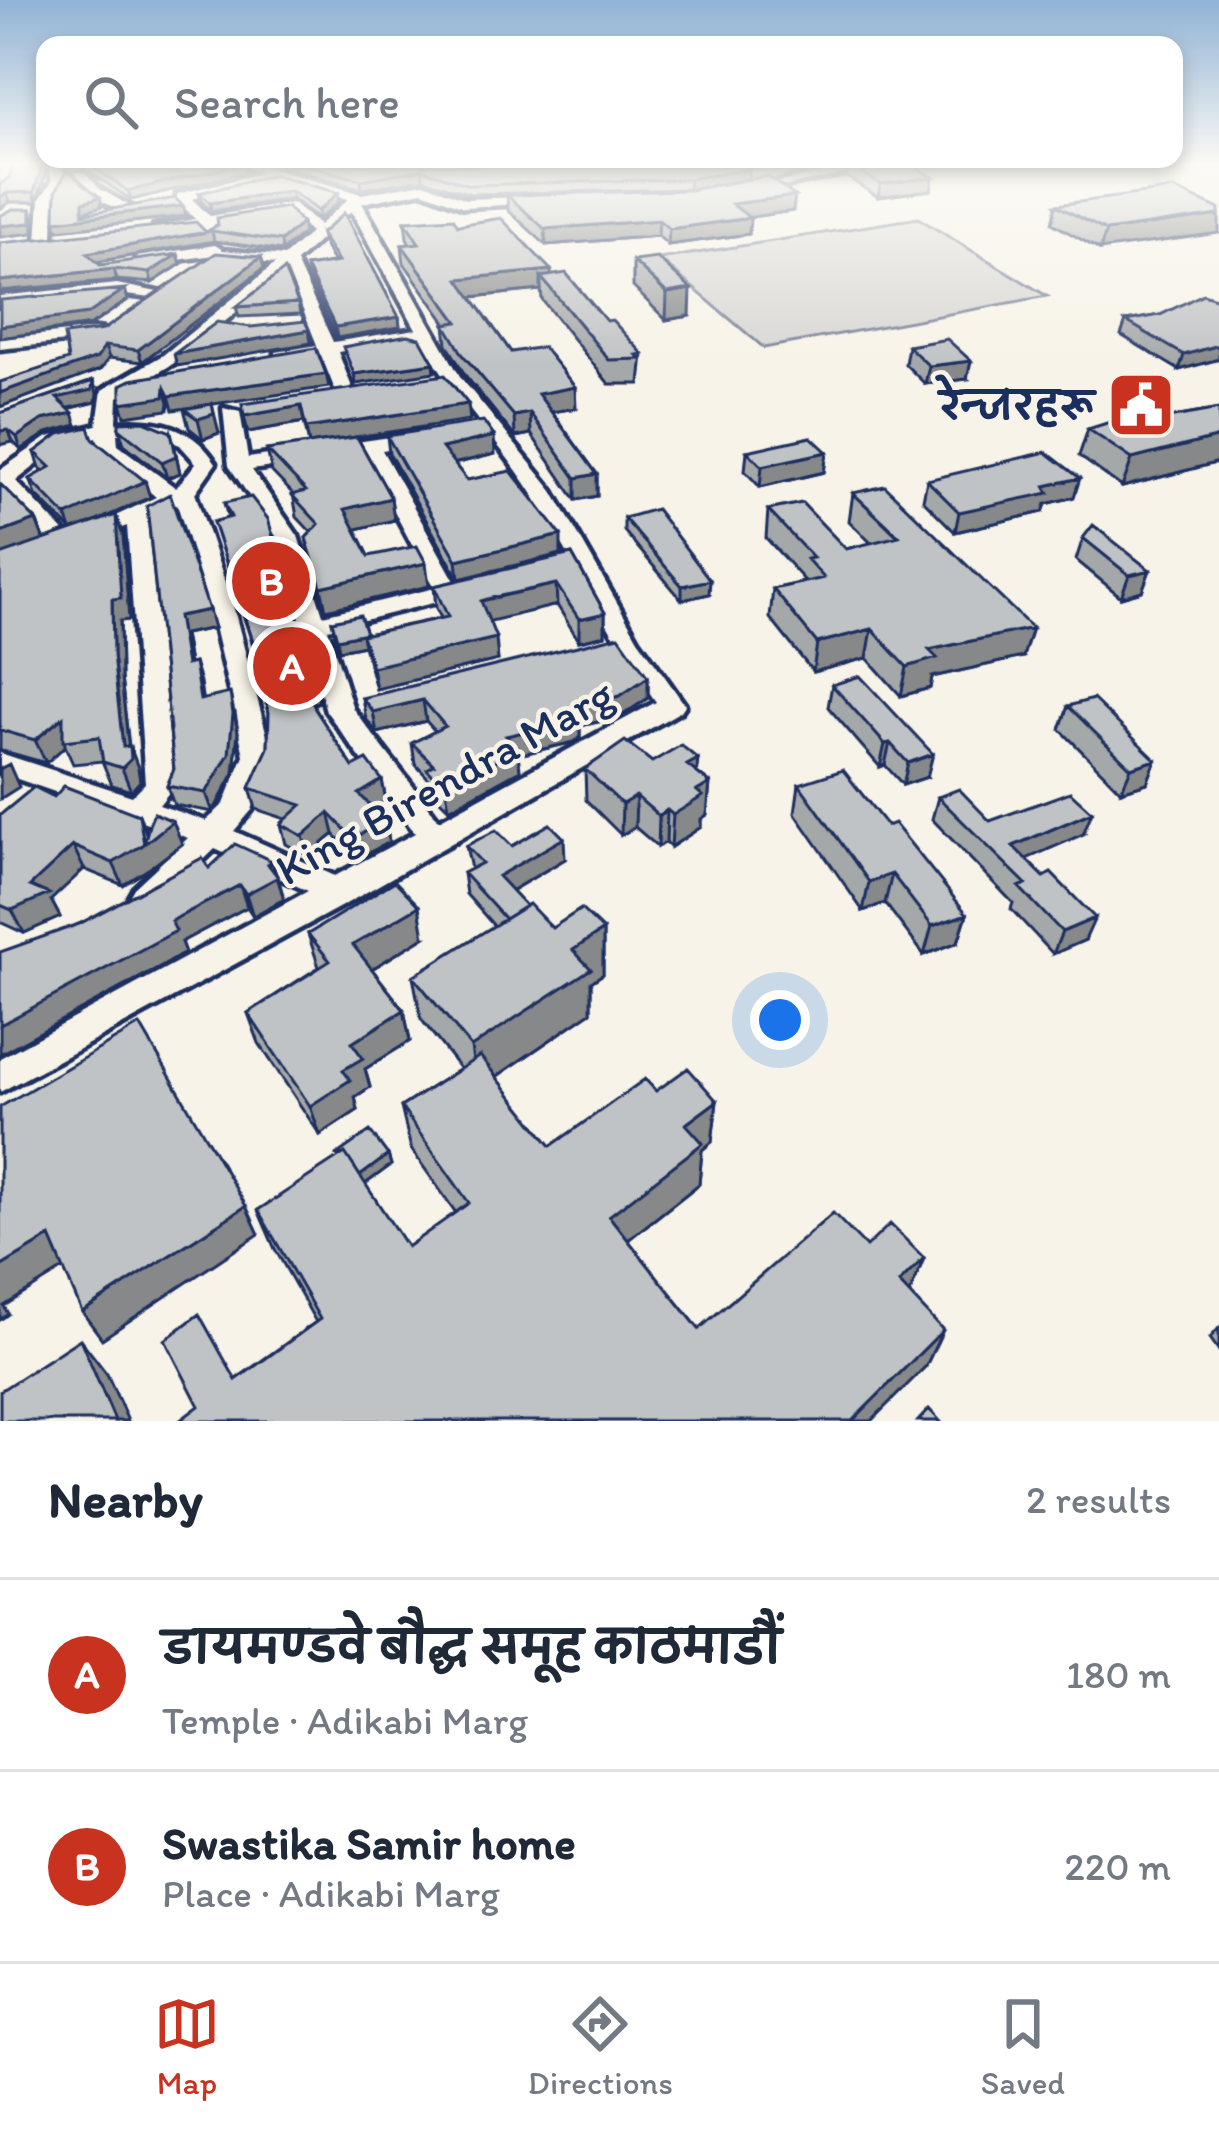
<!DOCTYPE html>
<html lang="en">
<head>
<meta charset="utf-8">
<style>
	:root { --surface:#fff; --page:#f2f2f3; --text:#1f2937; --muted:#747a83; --line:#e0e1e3; --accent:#c8321e }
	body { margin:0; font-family:Itim,"Playpen Sans Deva",sans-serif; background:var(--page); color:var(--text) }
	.you { position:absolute; left:780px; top:1020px; width:42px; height:42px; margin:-30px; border:9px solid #fff; border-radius:50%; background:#1a73e8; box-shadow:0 0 0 18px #1a73e833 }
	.badge { display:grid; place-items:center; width:78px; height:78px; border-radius:50%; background:var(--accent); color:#fff; font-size:39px; font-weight:700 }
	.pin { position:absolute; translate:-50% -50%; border:6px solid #fff; box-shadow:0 3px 12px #0006 }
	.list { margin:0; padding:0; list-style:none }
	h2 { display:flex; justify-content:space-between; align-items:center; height:156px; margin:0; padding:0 48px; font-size:51px }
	h2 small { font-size:39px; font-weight:400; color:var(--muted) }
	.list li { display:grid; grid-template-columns:78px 1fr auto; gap:36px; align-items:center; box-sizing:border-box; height:192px; padding:0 48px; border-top:3px solid var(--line) }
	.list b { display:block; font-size:45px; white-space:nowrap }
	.list p { margin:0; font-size:39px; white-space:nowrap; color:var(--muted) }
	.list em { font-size:39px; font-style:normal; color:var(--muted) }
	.icon { flex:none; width:66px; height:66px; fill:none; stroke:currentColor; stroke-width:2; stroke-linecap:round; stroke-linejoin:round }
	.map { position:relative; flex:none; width:1219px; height:1421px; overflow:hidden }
	.search { position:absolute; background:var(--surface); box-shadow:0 6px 18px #0003; left:36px; right:36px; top:36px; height:132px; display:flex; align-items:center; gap:30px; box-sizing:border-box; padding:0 42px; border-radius:24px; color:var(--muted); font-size:45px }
	.sheet { height:540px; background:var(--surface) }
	nav { display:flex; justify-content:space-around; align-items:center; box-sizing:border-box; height:168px; border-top:3px solid var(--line); background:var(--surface); font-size:33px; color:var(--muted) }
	nav a { display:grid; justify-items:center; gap:6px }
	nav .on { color:var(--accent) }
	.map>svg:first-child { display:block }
	.green { fill:#d7d6d4; stroke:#798299; stroke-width:3 }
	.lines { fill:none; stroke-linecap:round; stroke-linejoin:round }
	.minor-casing { stroke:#1b2f5e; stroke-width:9 }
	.tertiary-casing { stroke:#1b2f5e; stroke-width:9 }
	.minor { fill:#f7f3e8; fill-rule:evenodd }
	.tertiary { fill:#f7f3e8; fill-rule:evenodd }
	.wall { fill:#a5a8a9; stroke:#1b2f5e; stroke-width:3 }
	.shaded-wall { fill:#86888a; stroke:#1b2f5e; stroke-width:3 }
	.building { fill:#c0c3c5; stroke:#1b2f5e; stroke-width:3 }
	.labels { text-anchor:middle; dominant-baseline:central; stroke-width:9; stroke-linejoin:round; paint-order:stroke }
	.far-poi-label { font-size:39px; font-weight:bold; fill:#1b2f5e; stroke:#f7f3e8; text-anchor:end }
	.street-label { font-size:45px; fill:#1b2f5e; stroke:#f7f3e8 }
</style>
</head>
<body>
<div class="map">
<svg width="1219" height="1421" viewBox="0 0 1219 1421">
	<rect width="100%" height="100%" fill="#f7f3e8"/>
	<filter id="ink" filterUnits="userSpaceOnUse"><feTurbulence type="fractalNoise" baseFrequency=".00833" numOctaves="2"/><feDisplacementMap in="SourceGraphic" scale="24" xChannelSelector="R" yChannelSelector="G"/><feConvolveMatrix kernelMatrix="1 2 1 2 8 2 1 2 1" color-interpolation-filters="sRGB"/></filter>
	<g filter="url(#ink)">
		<path class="green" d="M918,218L1047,296L764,348L659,259Z"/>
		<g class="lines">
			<defs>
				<path id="minor" d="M48,165H61L66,181L54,199L53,241L45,246L37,241L40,199L52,181Z
					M240,165H260L362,194L424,183L466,199L548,196L543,203L464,207L423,191L362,203L461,378L553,491L638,639L685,705L681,711L351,901L0,1092V1058L308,891L215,849L156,906L145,909L134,906L129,897L134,888L188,838L0,773V753L132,796L145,783L127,526L86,542L75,535L156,497L101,451L97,437L62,445L16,481L75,543L64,550L56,548L0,488V470L48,437L97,425L102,390L163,355L275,264L207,256L141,265L136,263V257L215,245L223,250L284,256L310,233L290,212L214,224L216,233L209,237L200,227L154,232V226L195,219L177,200V194L261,173ZM276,178L348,199L319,225L293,203L210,216L192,199ZM351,211L352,212L416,329L333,342L296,262ZM287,270L317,345L276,352V360L321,355L337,395L346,401L355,395L338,352L421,338C452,396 499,440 534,496C576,564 610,636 656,702L439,820L353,709L328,629L477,592L481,587L469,580L456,583L382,450L424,444L434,438L424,432L248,458L240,412L223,408L229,466L276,536L301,622L298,626L304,632L326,711L415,833L335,876L234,831L252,810L272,755L234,609L195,493L216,463C192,426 160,419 117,422L118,397L176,362ZM150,433L180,445L196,463L176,488L118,445L117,434ZM363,453L435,588L323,615L298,536L252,470ZM177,504L210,609L244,755L224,804L206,821L159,805L174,786L148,517Z
					M860,165H887L743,195L736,191Z
					M75,172H85L100,189L135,209L123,212L90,195Z
					M117,284L168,294L160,299L117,294L0,306V296Z
					M97,329L103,330V338L0,349V339Z"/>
				<path id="tertiary" d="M0,165H14L8,186L0,191Z"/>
			</defs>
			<use href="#minor" class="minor-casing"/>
			<use href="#tertiary" class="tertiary-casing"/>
			<use href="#minor" class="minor"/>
			<use href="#tertiary" class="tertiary"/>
		</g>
		<path class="wall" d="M48,165L37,202H10L0,184Z
			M65,165H244L246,172L131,200L83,168L71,173L102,206L85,211L86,214L186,216L58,230L67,170Z
			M276,165H743L748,179L689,189L470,194L423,179L362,189Z
			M848,165L933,177L931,190L878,197L847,177Z
			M274,175L338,193L339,201L319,219L292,199L211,211L201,201L199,193Z
			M507,195L793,211L749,217V234L668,245L658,236L546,245L508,210Z
			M1056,205L1219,209L1100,250L1052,223Z
			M405,221L458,225L551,275L643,354L640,384H609L542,300L541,290L472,297L511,352L576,408L552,412L597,474V496L576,500L531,434L515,437L465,375L447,344L445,324H447L404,263L402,245L410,244L407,238Z
			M218,225L304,233L282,251L214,241L97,262L100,265L181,264L152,283L117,280L0,243L206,232Z
			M321,234L399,317L400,327L337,338L308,277L306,267L334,263L323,243Z
			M261,257L264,268L142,362L109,358L100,370L68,360L103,330Z
			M633,261L690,316L666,320L633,287Z
			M1219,299V359L1179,370L1121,335L1126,321L1160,315Z
			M298,303L300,314L239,317L236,307Z
			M908,346L967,379L925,384L905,364Z
			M93,381L97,393L96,402L68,409L77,425L47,433L21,450L13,442L0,413Z
			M242,404L470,420L357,437L391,498L394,520L356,529L369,556L429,586L326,610L310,560L306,538L311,532L297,517L293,494L272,472L267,450L309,444L304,422L248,432Z
			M184,409L219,433L203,439L189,428Z
			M1219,409V462L1122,487L1079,456L1088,429L1140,423Z
			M119,428L175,448L180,473L167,478L124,444Z
			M387,436L495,454L454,464L467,480L561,554L459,579L389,453Z
			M93,439L150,497L87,525L116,515L123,536L129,620L120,621L121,678L129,746L138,768L140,781L131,791L112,785L102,761L73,764L65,746L46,763L0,750V484L36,520L44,540L71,530L36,495L30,479L44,471L40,468L35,452Z
			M747,451L827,452L824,472L760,487L745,471Z
			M927,480L1074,497L1046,504L1043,512L955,532L923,500Z
			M853,493L1023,657L932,677L930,688L901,696L867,658L813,672L770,618L773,589L804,582V580L766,538L768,510L846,549L871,543L849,521Z
			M224,503L282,567L286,586L268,590L274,610L314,682L319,702L314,704L315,709L353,767L382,780L386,801L373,808L386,821L389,842L357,859L334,834L308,856L286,844L281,824L286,819L256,809L250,788L268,748L269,713L257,658L213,522L228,518Z
			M147,506L214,628L184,634L189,664L194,663L202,699L235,712L238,732L234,773L213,812L174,805L167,786L174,769Z
			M624,518L709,594L682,600L624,531Z
			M1083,538L1150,570L1142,591L1121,597L1076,560Z
			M572,554L605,613V635L579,641L557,605L492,620L489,621L498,660L376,689L364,645L339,650L332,621L366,634L441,618L436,608L434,586Z
			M648,677V698L620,717L580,726V738L574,742L518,755L520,770L449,809L430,790L428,778L415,764L412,743L435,731L426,721L377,733L366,719L362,698Z
			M832,685L927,777L903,785L885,765L880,767L828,707Z
			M1068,706L1156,760L1147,783L1121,791L1060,729Z
			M652,762L697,773L710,783L707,815L701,819V827L671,847L666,842L658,847L635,827L621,835L586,800L585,769Z
			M799,784L887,826L967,914L958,942L924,955L885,903L863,911L795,813Z
			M54,797L139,815L147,834L182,844L153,866L152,864L153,866L123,885L84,869L51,900L60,917L24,933L0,922V815Z
			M938,797L990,821L1083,834L1026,859L1085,940L1053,954L1011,909L1013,903L932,819Z
			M466,846H512L565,859L511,891L526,906L552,928L603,930V974L591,982V1012L496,1077L551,1146L656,1091L717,1101L712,1142L702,1150L699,1184L628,1240L699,1329L866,1247L924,1258L909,1295L926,1366L236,1379L316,1322L275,1249L258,1210L388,1155L391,1165L365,1184L407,1247L456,1213L411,1149L401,1107L460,1069L421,1019L413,976L494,926L466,894L463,873L471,869Z
			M209,868L275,873L278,877L284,899L253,916L247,907L181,942L185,953L79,924Z
			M308,934L424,937L372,969L404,1010L410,1041L365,1069L370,1087L355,1097L358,1110L320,1135L259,1043L248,1013L319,967Z
			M1219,1328V1351L1210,1338Z"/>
		<path class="shaded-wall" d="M42,165H48L37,202L34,192Z
			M66,165H82L83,168L69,174Z
			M236,165H244L246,172L131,200L128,191Z
			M796,165H845L796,171Z
			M422,169L423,179L362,189L361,180Z
			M749,169L748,179L689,189V179Z
			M933,177L931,190L878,197L880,184Z
			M291,191L292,199L211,211L210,203Z
			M7,193L10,202L0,209V197Z
			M338,193L339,201L319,219L318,211Z
			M795,196L793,211L731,220L732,204Z
			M100,197L102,206L85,211L86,217L183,206L186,216L58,230L55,221L83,202Z
			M31,209L34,218V233L0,237V226Z
			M1219,215V233L1100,250L1106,231Z
			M750,218L749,234L668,245L669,229Z
			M659,220L658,236L546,245L545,229Z
			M302,223L304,233L282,251L281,241Z
			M212,231L214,241L90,263L87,253Z
			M178,254L181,264L152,283L149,273Z
			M261,257L264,268L142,362L138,350Z
			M114,269L117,280L0,291V281Z
			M551,270L552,289L541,277V290L461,298L459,279Z
			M125,289L128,300L91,325L0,338V326Z
			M691,289L690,316L666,320L667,293Z
			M399,317L400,327L337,338L335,327Z
			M309,330L311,343L177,366L174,354Z
			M1219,345V359L1179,370L1184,355Z
			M105,346L109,358L100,370L0,407V393Z
			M971,361L967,379L925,384L929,366Z
			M434,363L435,372L356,384L354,374Z
			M326,374L329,387L173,410L169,396Z
			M93,381L97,393L96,402L61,410L57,398Z
			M575,387L576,408L539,414L538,394Z
			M165,388L169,402L168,410L125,416L121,403Z
			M212,404L219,433L203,439L198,419Z
			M468,404L470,420L309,444L306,428Z
			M301,406L304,422L248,432L244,416Z
			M73,413L77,425L47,433L21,450L17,437L42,420Z
			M530,413L531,434L515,437L514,416Z
			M8,430L13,442L0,445V431Z
			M171,432L180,473L167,478L162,462Z
			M494,436L495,454L444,466L442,448Z
			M1219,437V462L1122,487L1132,459Z
			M827,452L824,472L760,487L762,466Z
			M597,474V496L576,500V478Z
			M1080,478L1074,497L1046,504L1043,512L955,532L959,512L1045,486Z
			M145,481L150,497L72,532L66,516Z
			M391,498L394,520L349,531L345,509Z
			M116,515L123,536L129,620L120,621L121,678L130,760V746L138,768L140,781L131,791L122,768L123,747L113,655L112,599Z
			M36,520L44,541L0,558V533Z
			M561,535V554L459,579L457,560Z
			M426,563L429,586L326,610L321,587Z
			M282,567L286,586L266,590L261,571Z
			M1150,570L1142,591L1121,597L1129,575Z
			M710,580L709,594L682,600V586Z
			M556,584L557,605L483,623L481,601Z
			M209,610L214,628L184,634L192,683L186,665L178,616Z
			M605,613V635L579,641V619Z
			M1032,628L1023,657L932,677L930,688L901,696L907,667L929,650Z
			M872,629L867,658L813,672L817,643Z
			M366,633L362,635L364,645L339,650L337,639Z
			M496,638L498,660L376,689L372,667Z
			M194,663L200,682L205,718L200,700Z
			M648,677V698L620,717L580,726V738L574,742L518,755L520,770L449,809L446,788L506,736Z
			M314,682L319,702L311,704L307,684Z
			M230,693L238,732L234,773L213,812L206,793Z
			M423,700L426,721L377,733L373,712Z
			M63,717L65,746L46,763L35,740Z
			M890,743L885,765L880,767L885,744Z
			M933,754L927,777L903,785L908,763Z
			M698,759L695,790L687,765Z
			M1156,760L1147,783L1121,791L1131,768Z
			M9,764L19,787L0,799V769Z
			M382,780L386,801L363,814L359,794Z
			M710,783L707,815L701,819V827L671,847L673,815L697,791Z
			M636,796L635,827L621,835L622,804Z
			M667,810L666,842L658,847L659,816Z
			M1092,812L1083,834L1008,867L1013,846Z
			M329,813L334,834L308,856L303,836Z
			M139,815L149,840L173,821L182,844L153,866L152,864L153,866L123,885L113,863Z
			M386,821L389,842L357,859L353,838Z
			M564,838L565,859L500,897L498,876Z
			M73,846L84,869L51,900L60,917L24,933L12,910L30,886Z
			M272,861L284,899L253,916L246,894Z
			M892,874L885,903L863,911L869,882Z
			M240,885L247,907L181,942L185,953L0,1054V1025L171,921Z
			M419,906L424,937L360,976L353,945Z
			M967,914L958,942L924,955L932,926Z
			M1095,918L1085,940L1053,954L1062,932Z
			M603,930V974L591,982V1012L477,1090L471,1047L573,950Z
			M404,1010L410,1041L365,1069L370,1087L355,1097L358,1110L320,1135L310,1106L343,1070L352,1043Z
			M717,1101L712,1142L702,1150L699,1184L609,1255V1216L686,1124Z
			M388,1155L391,1165L357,1190L354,1180Z
			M246,1206L259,1234L102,1339L82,1312Z
			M50,1237L70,1265L4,1306L8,1314L0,1320V1267Z
			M924,1258L909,1296L899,1283Z
			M943,1330L926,1366L871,1421H852Z
			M80,1339L107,1374L128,1421H115Z"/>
		<path class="building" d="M13,165H42L34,192L7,193L0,197V184L9,178Z
			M90,165H236L128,191Z
			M306,165H743L749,169L689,179L469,185L422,169L361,180Z
			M849,165H912L933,177L880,184Z
			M67,170L100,197L83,202V214L175,198L183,206L55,221L56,191Z
			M274,175L338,193L318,211L291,191L210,203L199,193Z
			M767,176L795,196L732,204L750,218L669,229L659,220L545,229L507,195L690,190Z
			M1174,189L1219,209V215L1106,231L1056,205Z
			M287,207L302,223L281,241L212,231L87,253L100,265L178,254L149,273L114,269L0,281V243L196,222L206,232L218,225L217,218Z
			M13,209H31V223L0,226V216Z
			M344,213L399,317L335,327L306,267L338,262L321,234Z
			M453,218L458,225L501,218L551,270L459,279L511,352L543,347L575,387L538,394L597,474L576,478L530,413L514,416L463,355L445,324L458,322L402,245L419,243L405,221Z
			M216,253L261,257L138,350L105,346L97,358L0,393V382L68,360L64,335L103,330Z
			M657,258L691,289L667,293L633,261Z
			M284,270L298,303L236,307Z
			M566,273L606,321L612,320L643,354L637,355L641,359L609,360L541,277Z
			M125,289L88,314L0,326V300Z
			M1203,294L1219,299V345L1184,355L1126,321L1160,315Z
			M305,321L309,330L174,354L217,322L251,327Z
			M408,335L420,338L434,363L354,374L343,347Z
			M947,339L971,361L929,366L908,346Z
			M316,348L326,374L169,396L165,388L164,397L121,403V385L131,380Z
			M445,375L468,404L306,428L301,406L244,416L242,404Z
			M93,381L92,390L57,398L73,413L42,420L17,437L8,430L0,431V413Z
			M212,404L214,414L198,419L184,409Z
			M1219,409V437L1132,459L1088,429L1129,416L1140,423Z
			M144,421L171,432L176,456L162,462L119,428V422Z
			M483,421L494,436L442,448L467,480L511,471L561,535L457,560L387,436Z
			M89,427L93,439L145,481L66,516L30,479L51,467L35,452L59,434Z
			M357,437L391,498L345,509L369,556L417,546L426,563L321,587L306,538L319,524L292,495L306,491L267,450Z
			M811,437L827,452L762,466L747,451Z
			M1046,452L1080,478L1045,486L1049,493L959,512L927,480Z
			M0,484L36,520L0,533Z
			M885,486L1032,628L929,650L937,658L907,667L872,629L817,643L773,589L824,578L807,559L813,558L768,510L802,503L846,549L899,536L853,493Z
			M170,494L209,610L178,616L186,665L194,663L200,700L230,693L233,714L229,754L206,793L167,786L174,769L147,506Z
			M251,497L268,519L282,567L261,571L274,610L289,607L296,614L314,682L307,684L315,709L353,767L367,760L382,780L359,794L386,821L353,838L329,813L303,836L281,824L302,805L250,788L268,748L269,713L254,644L213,522L231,517L224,503Z
			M656,509L710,580L682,586L624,518Z
			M116,515L121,598L112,599L113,655L123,747L130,746L131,759L122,768L103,762L99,737L63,741V717L35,740L0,730V555Z
			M1093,525L1150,570L1129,575L1083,538Z
			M572,554L605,613L579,619L556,584L491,598L481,601L496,638L372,667L362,635L448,617L434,586Z
			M360,615L366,633L337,639L332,621Z
			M619,636L648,677L620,696L575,706L580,717L573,721L506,736L518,749L446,788L427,769L434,765L412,743L445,726L423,700L373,712L362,698Z
			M860,676L933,754L908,763L890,743L885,744L832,685Z
			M1093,699L1156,760L1131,768L1068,706Z
			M625,741L652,762L681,745L698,759L687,765L710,783L697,791L703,796L673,815L667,810L659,816L636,796L622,804L585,769Z
			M843,770L887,826L894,823L967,914L932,926L892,874L869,882L799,784Z
			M64,786L139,815L144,844L113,863L73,846L30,886L49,894L12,910L0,905V815L34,787L54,797Z
			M959,789L990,821L1070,792L1092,812L1013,846L1044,877L1051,873L1095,918L1062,932L1019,887L1026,884L938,797Z
			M154,813L173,821L144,844L149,825Z
			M550,824L564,838L498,876L526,906L505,919L463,873L482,863L466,846L496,830L512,846Z
			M235,844L272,861L268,864L278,877L246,894L240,885L171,921L176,931L0,1025V952L79,924L202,858L209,868Z
			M395,881L419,906L353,945L404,1010L352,1043L363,1058L343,1070L350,1080L310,1106L248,1013L330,961L308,934Z
			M529,904L552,928L581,909L603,930L573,950L591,969L471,1047L413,976Z
			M140,1025L246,1206L82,1312L50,1237L0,1267V1107Z
			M480,1056L551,1146L645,1079L656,1091L688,1068L717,1101L686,1124L703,1143L609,1216L699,1329L833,1213L866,1247L890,1224L924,1258L899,1283L943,1330L852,1421H179L199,1406L165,1340L199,1314L236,1380L320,1319L258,1210L345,1153L407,1247L469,1203L401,1107Z
			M370,1131L388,1155L360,1176L345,1153L338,1157L336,1155Z
			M80,1339L115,1421H0V1391Z
			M929,1409L940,1421H918Z"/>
	</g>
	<linearGradient id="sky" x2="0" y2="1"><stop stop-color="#90b2d5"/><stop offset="0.45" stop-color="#fbfaf5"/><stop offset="1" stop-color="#fbfaf5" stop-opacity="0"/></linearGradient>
	<rect width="1219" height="364" fill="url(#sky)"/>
	<defs>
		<symbol id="civic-square" viewBox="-11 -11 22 22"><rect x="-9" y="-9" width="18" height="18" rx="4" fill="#c8321e" stroke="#f7f3e8"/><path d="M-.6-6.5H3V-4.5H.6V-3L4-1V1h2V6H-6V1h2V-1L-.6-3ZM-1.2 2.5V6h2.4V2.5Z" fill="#fff"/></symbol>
	</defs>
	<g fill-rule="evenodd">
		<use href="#civic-square" x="1103" y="367" width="76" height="76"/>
	</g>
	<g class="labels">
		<g class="far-poi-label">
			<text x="1094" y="405">रेन्जरहरू</text>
		</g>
		<g class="street-label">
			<text transform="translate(444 781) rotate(-29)">King Birendra Marg</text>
		</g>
	</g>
</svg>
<div class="you"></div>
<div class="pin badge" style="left:292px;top:666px">A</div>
<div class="pin badge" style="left:271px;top:581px">B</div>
<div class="search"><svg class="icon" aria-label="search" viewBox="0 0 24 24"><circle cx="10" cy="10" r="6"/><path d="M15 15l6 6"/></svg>Search here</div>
</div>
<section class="sheet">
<h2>Nearby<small>2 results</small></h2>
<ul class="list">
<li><span class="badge">A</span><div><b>डायमण्डवे बौद्ध समूह काठमाडौं</b><p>Temple · Adikabi Marg</p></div><em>180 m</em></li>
<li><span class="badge">B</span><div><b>Swastika Samir home</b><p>Place · Adikabi Marg</p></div><em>220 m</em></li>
</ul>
</section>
<nav>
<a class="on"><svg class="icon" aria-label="map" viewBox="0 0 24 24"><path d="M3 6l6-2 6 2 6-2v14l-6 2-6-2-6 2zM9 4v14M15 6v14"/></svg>Map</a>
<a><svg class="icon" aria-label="directions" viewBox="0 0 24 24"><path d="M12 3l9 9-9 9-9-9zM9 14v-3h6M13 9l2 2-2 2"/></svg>Directions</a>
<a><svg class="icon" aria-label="saved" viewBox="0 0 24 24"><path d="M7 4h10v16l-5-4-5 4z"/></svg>Saved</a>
</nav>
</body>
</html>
